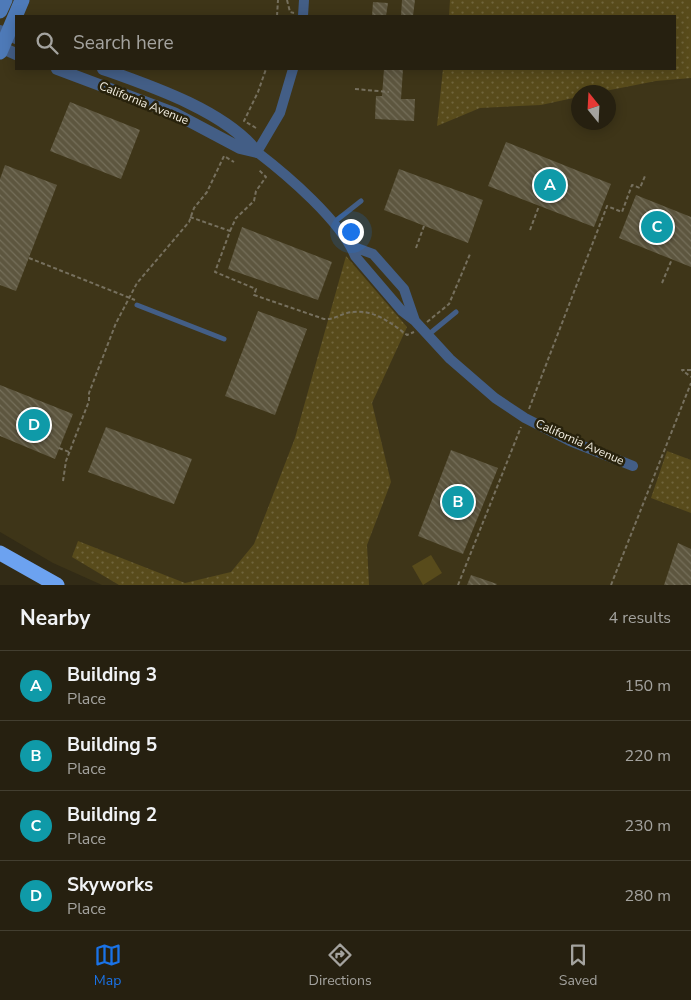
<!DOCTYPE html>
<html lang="en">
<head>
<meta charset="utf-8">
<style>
	:root { --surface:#262010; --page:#322d1e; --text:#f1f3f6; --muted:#a4a39f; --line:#423e30; --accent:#1a73e8 }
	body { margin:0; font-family:"Nunito Sans",sans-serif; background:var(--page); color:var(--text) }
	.compass { position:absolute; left:571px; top:85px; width:45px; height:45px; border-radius:50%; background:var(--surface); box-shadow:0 2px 12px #0003; rotate:342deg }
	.you { position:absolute; left:350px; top:231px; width:18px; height:18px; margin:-12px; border:4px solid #fff; border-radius:50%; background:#1a73e8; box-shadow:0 0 0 8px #1a73e833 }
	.badge { display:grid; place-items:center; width:32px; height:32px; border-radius:50%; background:var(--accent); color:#fff; font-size:16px; font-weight:700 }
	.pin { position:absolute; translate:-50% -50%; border:2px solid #fff; box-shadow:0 1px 5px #0006 }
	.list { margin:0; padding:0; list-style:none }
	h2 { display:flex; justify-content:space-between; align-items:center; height:65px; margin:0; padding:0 20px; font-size:21px }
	h2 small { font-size:16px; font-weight:400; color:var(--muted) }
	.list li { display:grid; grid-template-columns:32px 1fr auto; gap:15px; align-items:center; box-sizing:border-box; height:70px; padding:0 20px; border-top:1px solid var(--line) }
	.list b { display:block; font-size:19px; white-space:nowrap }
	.list p { margin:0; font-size:16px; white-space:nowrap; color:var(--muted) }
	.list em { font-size:16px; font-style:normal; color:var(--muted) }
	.icon { flex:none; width:28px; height:28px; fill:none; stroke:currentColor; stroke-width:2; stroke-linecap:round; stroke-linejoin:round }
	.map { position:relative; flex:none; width:691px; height:585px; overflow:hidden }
	.search { position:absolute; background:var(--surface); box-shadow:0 2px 12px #0003; left:15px; right:15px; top:15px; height:55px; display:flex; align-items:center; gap:12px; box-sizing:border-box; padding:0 18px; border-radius:0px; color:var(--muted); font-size:19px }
	.sheet { height:345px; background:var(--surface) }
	nav { display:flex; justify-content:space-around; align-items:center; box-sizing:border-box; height:70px; border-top:1px solid var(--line); background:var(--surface); font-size:14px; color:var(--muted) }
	nav a { display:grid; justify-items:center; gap:2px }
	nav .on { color:var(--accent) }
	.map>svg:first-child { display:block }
	.built { fill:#3e3518; fill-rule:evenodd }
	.grass { fill:url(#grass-dots) }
	.garden { fill:#584b1b }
	.building { fill:url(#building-back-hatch) }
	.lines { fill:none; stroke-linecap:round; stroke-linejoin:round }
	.path { stroke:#76705e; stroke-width:2; stroke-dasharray:4 2.5; stroke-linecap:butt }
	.service { stroke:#435e86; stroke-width:5 }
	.minor { stroke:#435e86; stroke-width:10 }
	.tertiary { stroke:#435e86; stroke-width:12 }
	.secondary { stroke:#4e7ab8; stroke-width:15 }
	.motorway { stroke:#6ca2f0; stroke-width:15 }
	.labels { text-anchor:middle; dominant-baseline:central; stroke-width:5; stroke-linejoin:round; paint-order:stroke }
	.street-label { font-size:12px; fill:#f1ede0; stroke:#28220c }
</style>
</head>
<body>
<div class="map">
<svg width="691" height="585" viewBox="0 0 691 585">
	<defs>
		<pattern id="grass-dots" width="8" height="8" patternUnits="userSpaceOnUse" patternTransform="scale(1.25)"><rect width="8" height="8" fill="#584b1b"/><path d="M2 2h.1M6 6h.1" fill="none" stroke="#70653c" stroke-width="1.8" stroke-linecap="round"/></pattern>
		<pattern id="building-back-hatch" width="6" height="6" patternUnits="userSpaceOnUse" patternTransform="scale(1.25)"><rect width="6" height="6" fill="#5d563f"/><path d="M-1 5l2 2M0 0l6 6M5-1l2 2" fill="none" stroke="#756f5a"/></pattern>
	</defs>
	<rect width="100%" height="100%" fill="#322b16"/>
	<path class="built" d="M0,0H691V585H102L53,563L0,532ZM16,16H675V69H16ZM578,92H608V122H578Z"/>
	<path class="grass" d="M450,0H691V78L656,81L600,92H578V97L541,105L480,108L437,126L443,69H675V16H449Z
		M346,256L407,327L372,403L391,482L367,545L369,585H119L72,557L78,541L185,583L231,572L254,544L295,438Z
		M667,451L691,460V513L651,498Z"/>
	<path class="garden" d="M431,555L442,573L423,585L412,566Z"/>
	<path class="building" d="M402,0H415L413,16H401Z
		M373,2L388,3L386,16H372Z
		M384,69H403L401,99H415L414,121L375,119L376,96H382Z
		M70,102L140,130L121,179L50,151Z
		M506,142L611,184L594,227L488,186Z
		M5,165L57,185L16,291L0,285V179Z
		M399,169L483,200L468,243L384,210Z
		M636,195L691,217V267L619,238Z
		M242,227L332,262L318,300L228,269Z
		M258,311L307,329L275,415L225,396Z
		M0,385L73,414L55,459L0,436Z
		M106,427L192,459L174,504L88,472Z
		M451,450L498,468L463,554L418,536Z
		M678,543L691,549V585H664Z
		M471,575L497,584L496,585H467Z"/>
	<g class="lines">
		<path class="path" d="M287,0L290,12L294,13
			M277,16L278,0
			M355,89L389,92
			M256,128L244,121L258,92L266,69
			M190,217L230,231L215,272L256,289L254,295L324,319C333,320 339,315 347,313C371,307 390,322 407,335L414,332
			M530,230L539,206
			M230,231L236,218L254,201L256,191L266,177L259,170
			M416,248L424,226
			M29,258L135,300
			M662,283L672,259
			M427,322L449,304L470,254
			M691,370H682L691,377
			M529,409L607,206L622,212L632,185L640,188L645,176
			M59,448L69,452
			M63,481L66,461L89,401V393L116,323L137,283L189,222L194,208L207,192L224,156L234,162
			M458,585L521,427
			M611,585L691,383"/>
		<path class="service" d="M333,223L361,201
			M137,305L224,339
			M428,335L456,312"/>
		<path class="minor" d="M303,16L304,0
			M293,69L280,113L257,152C287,175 341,221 355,256L402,311L415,321L450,359L495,398L525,418L570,441L633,466
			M351,246L373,254L404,289L415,321"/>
		<path class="tertiary" d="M0,31L16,38
			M0,47L16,54
			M57,69L174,113L240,148L257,152
			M103,69C151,86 225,111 257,152"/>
		<path class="secondary" d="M0,11L5,0
			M0,52L22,0"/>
		<path class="motorway" d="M0,553L57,585"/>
	</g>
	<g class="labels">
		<g class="street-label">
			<text transform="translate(144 103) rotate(22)">California Avenue</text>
			<text transform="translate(580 442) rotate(24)">California Avenue</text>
		</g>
	</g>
</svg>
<svg class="compass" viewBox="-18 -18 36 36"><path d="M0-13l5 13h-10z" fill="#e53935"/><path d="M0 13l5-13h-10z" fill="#a4a39f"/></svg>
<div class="you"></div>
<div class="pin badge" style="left:550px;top:185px;background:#0f9aa8">A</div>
<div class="pin badge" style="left:458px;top:502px;background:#0f9aa8">B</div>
<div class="pin badge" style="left:657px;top:227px;background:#0f9aa8">C</div>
<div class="pin badge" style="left:34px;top:425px;background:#0f9aa8">D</div>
<div class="search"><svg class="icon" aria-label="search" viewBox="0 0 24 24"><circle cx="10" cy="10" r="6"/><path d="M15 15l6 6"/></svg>Search here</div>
</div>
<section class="sheet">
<h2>Nearby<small>4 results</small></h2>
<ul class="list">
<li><span class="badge" style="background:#0f9aa8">A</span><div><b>Building 3</b><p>Place</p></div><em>150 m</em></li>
<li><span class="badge" style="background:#0f9aa8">B</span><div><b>Building 5</b><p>Place</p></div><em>220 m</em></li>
<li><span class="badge" style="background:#0f9aa8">C</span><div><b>Building 2</b><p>Place</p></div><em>230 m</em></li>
<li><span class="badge" style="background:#0f9aa8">D</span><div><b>Skyworks</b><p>Place</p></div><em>280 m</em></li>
</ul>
</section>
<nav>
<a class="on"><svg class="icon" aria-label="map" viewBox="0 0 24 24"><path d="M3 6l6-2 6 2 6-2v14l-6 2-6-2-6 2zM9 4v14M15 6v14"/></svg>Map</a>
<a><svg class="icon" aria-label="directions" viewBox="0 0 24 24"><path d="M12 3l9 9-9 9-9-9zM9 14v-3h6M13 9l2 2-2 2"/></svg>Directions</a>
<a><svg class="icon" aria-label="saved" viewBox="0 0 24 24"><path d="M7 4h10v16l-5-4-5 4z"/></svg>Saved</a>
</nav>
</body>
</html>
